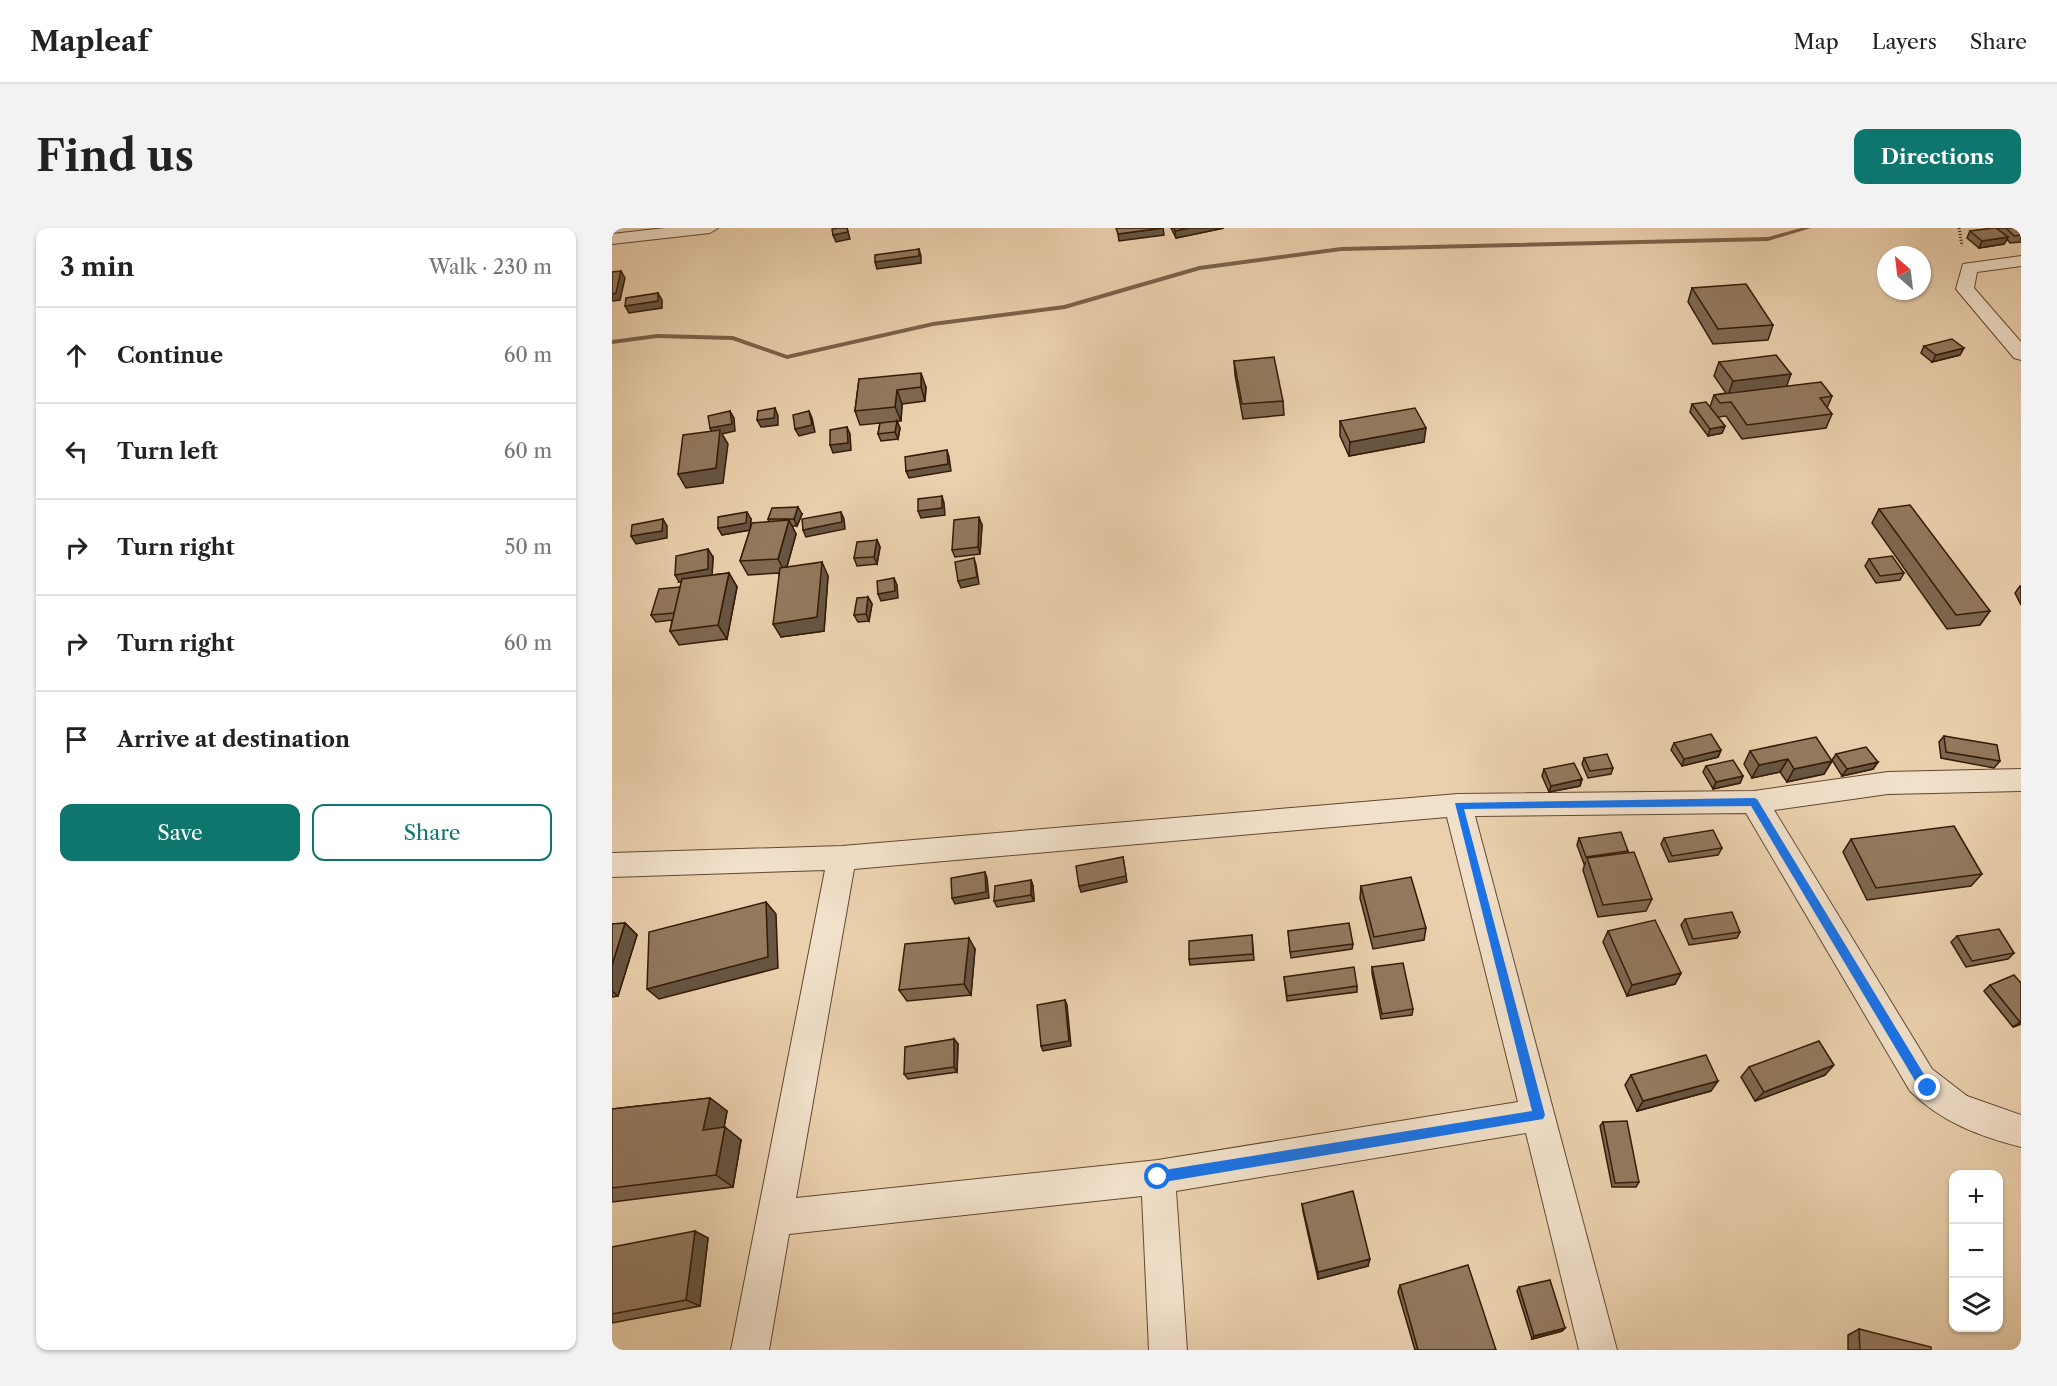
<!DOCTYPE html>
<html lang="en">
<head>
<meta charset="utf-8">
<style>
	:root { --surface:#fff; --page:#f2f2f2; --text:#222; --muted:#767676; --line:#e0e0e0; --accent:#0f766e }
	body { margin:0; font-family:"Libre Caslon Text",serif; background:var(--page); color:var(--text) }
	.controls { position:absolute; right:18px; bottom:18px; display:grid; overflow:hidden; border-radius:12px; box-shadow:0 2px 4px #0004 }
	.controls button { width:54px; height:54px; display:grid; place-items:center; padding:0; border:0; border-bottom:2px solid var(--line); background:var(--surface); color:var(--text); font:30px sans-serif }
	.compass { position:absolute; left:1265px; top:18px; width:54px; height:54px; border-radius:50%; background:var(--surface); box-shadow:0 2px 4px #0004; rotate:332deg }
	.stop { position:absolute; width:18px; height:18px; margin:-14px; border:4px solid #1a73e8; border-radius:50%; background:#fff }
	.stop.end { background:#1a73e8; border-color:#fff; box-shadow:0 2px 6px #0008 }
	.list { margin:0; padding:0; list-style:none }
	h2 { display:flex; justify-content:space-between; align-items:center; height:78px; margin:0; padding:0 24px; font-size:26px }
	h2 small { font-size:20px; font-weight:400; color:var(--muted) }
	.list li { display:grid; grid-template-columns:39px 1fr auto; gap:18px; align-items:center; box-sizing:border-box; height:96px; padding:0 24px; border-top:2px solid var(--line) }
	.list b { display:block; font-size:22px; white-space:nowrap }
	.list em { font-size:20px; font-style:normal; color:var(--muted) }
	.actions { display:flex; gap:12px; padding:18px 24px }
	.actions a { flex:1; padding:14px 0; border:2px solid var(--accent); border-radius:12px; text-align:center; font-size:21px; color:var(--accent) }
	.actions .main { background:var(--accent); color:#fff }
	.icon { flex:none; width:33px; height:33px; fill:none; stroke:currentColor; stroke-width:2; stroke-linecap:round; stroke-linejoin:round }
	.map { position:relative; flex:none; width:1409px; height:1122px; overflow:hidden; border-radius:12px }
	header { display:flex; align-items:center; gap:36px; box-sizing:border-box; height:84px; padding:0 30px; background:var(--surface); border-bottom:2px solid var(--line) }
	header strong { font-size:28px }
	nav { display:flex; gap:33px; margin-inline-start:auto; font-size:21px }
	.intro { display:flex; align-items:center; justify-content:space-between; box-sizing:border-box; height:144px; padding:0 36px }
	h1 { margin:0; font-size:42px }
	.button { padding:15px 27px; border-radius:12px; background:var(--accent); color:#fff; font-size:21px; font-weight:700 }
	main { display:flex; gap:36px; padding:0 36px }
	aside { flex:1; background:var(--surface); border-radius:12px; box-shadow:0 2px 4px #0004 }
	.map>svg:first-child { display:block }
	.lines { fill:none; stroke-linecap:round; stroke-linejoin:round }
	.stream { fill:#7c6249; fill-rule:evenodd }
	.street-casing { stroke:#624831; stroke-width:2 }
	.path { stroke:#341b08; stroke-width:3; stroke-dasharray:1 2; stroke-linecap:butt }
	.street { fill:#f1e0ca; fill-rule:evenodd }
	.wall { fill:#7e6851; stroke:#341b08; stroke-width:1.5 }
	.shaded-wall { fill:#675542; stroke:#341b08; stroke-width:1.5 }
	.building { fill:#93795e; stroke:#341b08; stroke-width:1.5 }
	.route { fill:#1a73e8 }
</style>
</head>
<body>
<header>
<strong>Mapleaf</strong>
<nav><a>Map</a><a>Layers</a><a>Share</a></nav>
</header>
<div class="intro"><h1>Find us</h1><a class="button">Directions</a></div>
<main>
<aside>
<h2>3 min<small>Walk · 230 m</small></h2>
<ul class="list">
<li><svg class="icon" aria-label="ahead" viewBox="0 0 24 24"><path d="M12 20V5M6 11l6-6 6 6"/></svg><div><b>Continue</b></div><em>60 m</em></li>
<li><svg class="icon" aria-label="left" viewBox="0 0 24 24"><path d="M17 20v-9H6M10 6l-5 5 5 5"/></svg><div><b>Turn left</b></div><em>60 m</em></li>
<li><svg class="icon" aria-label="right" viewBox="0 0 24 24"><path d="M7 20v-9h11M14 6l5 5-5 5"/></svg><div><b>Turn right</b></div><em>50 m</em></li>
<li><svg class="icon" aria-label="right" viewBox="0 0 24 24"><path d="M7 20v-9h11M14 6l5 5-5 5"/></svg><div><b>Turn right</b></div><em>60 m</em></li>
<li><svg class="icon" aria-label="arrive" viewBox="0 0 24 24"><path d="M6 21V4h12l-3 4 3 4H6"/></svg><div><b>Arrive at destination</b></div></li>
</ul>
<div class="actions"><a class="main">Save</a><a>Share</a></div>
</aside>
<div class="map">
<svg width="1409" height="1122" viewBox="0 0 1409 1122">
	<rect width="100%" height="100%" fill="#ead0ad"/>
	<filter id="stains"><feTurbulence type="fractalNoise" baseFrequency=".00333" numOctaves="4"/><feColorMatrix values="0 0 0 0 .2 0 0 0 0 .09 0 0 0 0 .02 0 0 0 .5 -.17"/></filter>
	<radialGradient id="worn" r=".72"><stop offset=".6" stop-color="#630" stop-opacity="0"/><stop offset="1" stop-color="#630" stop-opacity=".3"/></radialGradient>
	<g class="lines">
		<path class="stream" d="M1189,0H1199L1156,13L729,23L588,42L453,81L321,98L175,131L120,112L45,110L0,116V112L45,106L121,108L175,127L321,94L452,77L587,38L729,19L1156,9Z"/>
		<defs>
			<path id="street" d="M53,0H106L98,5L0,16V6Z
				M1409,28V38L1365,44L1362,60L1409,114V132L1402,130L1344,61L1351,36Z
				M1409,541V563L1276,566L1162,582L1320,841L1355,868L1409,887V919C1367,908 1329,894 1298,863L1134,585L863,588L1005,1122H967L914,905L564,963L575,1122H537L530,968L177,1006L157,1122H119L213,642L0,649V625L230,618L846,566L1142,563L1276,544ZM835,589L906,874L546,932L184,970L242,641Z"/>
		</defs>
		<use href="#street" class="street-casing"/>
		<path class="path" d="M1347,0L1350,18"/>
		<use href="#street" class="street"/>
	</g>
	<path class="wall" d="M559,0H612L564,10Z
		M1386,0H1409V14L1398,15L1395,11L1392,16L1367,20L1355,10L1358,3L1385,1Z
		M1080,60L1161,97L1156,112L1101,116L1076,74Z
		M1312,118L1348,127L1320,134L1309,125Z
		M622,133L671,173L672,187L631,191L623,147Z
		M1107,134L1174,158L1220,168L1215,180L1220,186L1214,200L1130,211L1114,188L1106,189L1113,198L1110,205L1096,208L1078,184L1080,176L1098,179L1102,167L1114,165L1102,148Z
		M247,151L314,159L313,173L290,176L289,193H285L288,200L286,211L269,213L266,206L268,195L248,197L243,183Z
		M728,193L812,214L737,228L728,208Z
		M1267,281L1378,383L1368,397L1335,401L1260,295Z
		M190,286L185,298H180L184,306L175,339L216,348L212,403L169,409L167,345L136,347L128,333L138,302L110,307L106,300L139,291L138,301L157,294L156,291Z
		M370,297L368,326L343,329L340,322Z
		M265,312L268,319L265,336L245,338L242,330Z
		M101,329L100,347L117,345L125,359L115,411L67,417L58,403L60,392L44,394L39,387L68,359L70,354H67Z
		M1257,331L1292,345L1288,352L1264,355L1253,338Z
		M1408,358H1409V377L1403,365Z
		M256,369L260,376L257,393L246,394L242,387Z
		M1332,508L1388,533L1382,540L1329,530L1327,514Z
		M1062,515L1109,522L1106,529L1070,538L1059,522Z
		M1138,523L1220,533L1212,546L1175,554L1168,544L1140,550L1132,536Z
		M1224,526L1266,534L1261,541L1230,548L1220,532Z
		M972,530L1001,540L999,546L976,550L970,536Z
		M1094,538L1131,548L1128,555L1101,561L1091,544Z
		M932,541L970,551L968,558L937,564L930,548Z
		M967,610L1016,623L1015,625L1040,671L1034,683L986,689L971,642L973,635L972,636L965,617Z
		M1052,610L1110,620L1106,627L1057,634L1049,616Z
		M1239,611L1370,646L1359,658L1255,672L1231,624Z
		M419,652L421,658L422,673L385,679L382,673Z
		M749,658L814,700L812,712L761,721L748,670Z
		M1073,691L1128,704L1125,710L1077,717L1069,697Z
		M13,695L25,707L6,768L0,769V696Z
		M676,703L741,716L740,721L679,730Z
		M996,703L1069,745L1063,756L1015,768L991,714Z
		M640,707L642,732L578,737L577,731Z
		M1345,708L1402,725L1396,731L1354,739L1339,714Z
		M363,721L359,767L295,773L287,762Z
		M760,739L801,781L800,787L769,791L760,745Z
		M672,749L745,758V764L675,773Z
		M1409,755V796L1401,799L1372,763L1378,757Z
		M342,811L346,816L345,844L296,851L292,846Z
		M1137,839L1213,847L1143,873L1129,849Z
		M1019,847L1099,863L1025,883L1013,857Z
		M98,870L115,883L112,899L129,912L121,959L0,974V881Z
		M991,894L1027,954L1024,959H1000L988,898Z
		M690,976L756,1038L706,1051L691,983Z
		M96,1010L88,1078L0,1095V1019Z
		M788,1057L884,1122H803L786,1064Z
		M907,1059L953,1100L950,1103L920,1111L905,1063Z
		M1247,1101L1319,1122H1236V1107Z"/>
	<path class="shaded-wall" d="M235,0L238,11L224,14L221,7Z
		M551,0L552,7L507,13L506,6Z
		M577,0H612L564,10L563,3Z
		M1396,9L1392,16L1367,20L1370,13Z
		M307,21L309,28V35L265,41L263,34Z
		M9,43L13,50L8,72L0,73V66Z
		M46,65L50,72V80L17,85L13,78Z
		M1352,120L1348,127L1320,134L1324,127Z
		M309,145L314,159L313,173L309,159Z
		M1179,146L1174,160L1116,167L1121,153Z
		M285,162L290,176L289,193L283,179Z
		M163,180L166,188V197L149,199L145,192Z
		M118,183L122,190L123,203L110,206L116,216L111,255L74,260L66,246L101,208L98,200Z
		M197,183L200,190L203,204L187,208L183,201Z
		M285,193L288,200L286,211L283,204Z
		M1113,198L1110,205L1096,208L1098,201Z
		M235,199L238,206L239,222L221,225L218,217Z
		M814,200L812,214L737,228L738,214Z
		M335,222L337,229L339,243L297,250L294,243Z
		M330,268L332,275L333,287L309,290L306,283Z
		M186,279L190,286L185,298L182,291Z
		M135,284L139,291L138,302L110,307L106,300Z
		M229,284L232,291L233,301L194,309L191,302Z
		M367,289L370,297L368,326L366,319Z
		M51,291L55,298V310L24,316L19,308Z
		M177,292L184,306L173,345L166,331Z
		M265,312L268,319L265,336L262,329Z
		M96,321L101,329L100,348L67,354L63,347Z
		M362,330L364,337L367,356L349,360L346,353Z
		M210,334L216,348L212,403L169,409L161,396Z
		M117,345L125,359L115,411L106,397Z
		M282,350L285,357L286,370L269,373L266,366Z
		M256,369L260,376L257,393L254,386Z
		M1109,522L1106,529L1070,538L1072,531Z
		M1176,531L1168,544L1140,550L1147,537Z
		M1220,533L1212,546L1175,554L1182,541Z
		M1266,534L1261,541L1230,548L1235,541Z
		M1131,548L1128,555L1101,561L1104,554Z
		M970,551L968,558L937,564L939,558Z
		M511,629L515,654L469,664L467,658Z
		M373,644L375,650L377,670L343,676L340,670Z
		M419,652L421,658L422,673L419,667Z
		M154,674L164,686L166,740L47,771L35,761Z
		M13,695L25,707L6,768L0,763V737Z
		M357,710L363,721L359,767L352,756Z
		M1069,745L1063,756L1015,768L1020,757Z
		M453,772L455,777L459,818L431,823L429,818Z
		M1409,793V796L1401,799L1408,794Z
		M342,811L346,816L345,844L342,839Z
		M1222,837L1213,847L1143,873L1152,864Z
		M1106,853L1099,863L1025,883L1031,873Z
		M98,870L115,883L109,915L91,902Z
		M113,899L129,912L121,959L104,947Z
		M83,1003L96,1010L88,1078L74,1072Z
		M758,1031L756,1038L706,1051V1044Z
		M953,1100L950,1103L920,1111L922,1108Z"/>
	<path class="building" d="M226,0H235L236,4L221,7L220,1Z
		M504,0H551L506,6Z
		M562,0H577L563,3Z
		M1381,0H1384L1396,9L1370,13L1358,3Z
		M1394,0H1409V7L1402,8Z
		M307,21V28L263,34V27Z
		M9,43L4,65L0,66V44Z
		M1134,56L1161,97L1106,101L1080,60Z
		M46,65V73L13,78L14,70Z
		M1340,111L1352,120L1324,127L1312,118Z
		M1164,127L1179,146L1121,153L1107,134Z
		M662,129L671,173L630,176L622,133Z
		M309,145V159L285,162L283,179L243,183L247,151Z
		M1209,154L1220,168L1208,170L1220,186L1135,197L1119,174L1108,175L1102,167Z
		M1094,174L1113,198L1098,201L1080,176Z
		M163,180L162,190L145,192L146,183Z
		M803,180L814,200L738,214L728,193Z
		M118,183L120,196L98,200L96,188Z
		M197,183L200,197L183,201L181,187Z
		M285,193L283,204L266,206L268,195Z
		M235,199L236,215L218,217V202Z
		M108,202L104,240L66,246L71,207Z
		M335,222L336,236L294,243L293,229Z
		M330,268V280L306,283V271Z
		M1298,277L1378,383L1344,387L1267,281Z
		M186,279L182,291H156L160,280Z
		M135,284L134,295L106,300V289Z
		M229,284L230,294L191,302L190,291Z
		M367,289L366,319L340,322L342,292Z
		M51,291L50,303L19,308L20,297Z
		M177,292L166,331L128,333L140,295Z
		M265,312L262,329L242,330L245,314Z
		M96,321V341L63,347L64,328Z
		M1280,328L1292,345L1268,348L1257,331Z
		M362,330L365,349L346,353L343,334Z
		M210,334L205,389L161,396L168,340Z
		M117,345L106,397L58,403L70,351Z
		M282,350L283,363L266,366L265,353Z
		M68,359L62,385L39,387L47,361Z
		M256,369L254,386L242,387L245,370Z
		M1099,506L1109,522L1072,531L1062,515Z
		M1332,508L1385,517L1388,533L1334,524Z
		M1204,509L1220,533L1182,541L1176,531L1147,537L1138,523Z
		M1254,519L1266,534L1235,541L1224,526Z
		M995,526L1001,540L978,543L972,530Z
		M1121,532L1131,548L1104,554L1094,538Z
		M962,535L970,551L939,558L932,541Z
		M1342,598L1370,646L1264,660L1239,611Z
		M1101,602L1110,620L1060,628L1052,610Z
		M1009,604L1016,623L974,629L967,610Z
		M1022,624L1040,671L991,677L975,630Z
		M511,629L514,648L467,658L464,638Z
		M373,644L374,664L340,670L339,650Z
		M799,649L814,700L762,709L749,658Z
		M419,652V667L382,673L383,658Z
		M154,674L156,729L35,761L37,704Z
		M1120,684L1128,704L1081,711L1073,691Z
		M1043,692L1069,745L1020,757L996,703Z
		M13,695L0,737V696Z
		M737,695L741,716L678,724L676,703Z
		M1387,701L1402,725L1360,733L1345,708Z
		M640,707L641,726L577,731V713Z
		M357,710L352,756L287,762L293,716Z
		M791,735L801,781L770,786L760,739Z
		M742,739L745,758L675,768L672,749Z
		M1402,747L1409,755V793L1408,794L1378,757Z
		M453,772L457,813L429,818L425,777Z
		M342,811V839L292,846L293,819Z
		M1207,813L1222,837L1152,864L1137,839Z
		M1094,827L1106,853L1031,873L1019,847Z
		M98,870L91,902L113,899L104,947L0,960V881Z
		M1015,893L1027,954L1003,955L991,894Z
		M741,963L758,1031L706,1044L690,976Z
		M83,1003L74,1072L0,1086V1019Z
		M856,1037L884,1122H806L788,1057Z
		M938,1052L953,1100L922,1108L907,1059Z
		M1247,1101L1319,1119V1122H1248Z"/>
	<path class="route" d="M1142,570L1145,571L1313,848L1320,856V864H1312L1305,856L1139,578L852,581L933,887L931,891L546,955L542,953V945L546,943L920,883L843,575Z"/>
	<rect width="100%" height="100%" filter="url(#stains)"/>
	<rect width="100%" height="100%" fill="url(#worn)"/>
</svg>
<div class="controls">
<button>+</button>
<button>−</button>
<button><svg class="icon" aria-label="layers" viewBox="0 0 24 24"><path d="M12 4l9 5-9 5-9-5zM3 14l9 5 9-5"/></svg></button>
</div>
<svg class="compass" viewBox="-18 -18 36 36"><path d="M0-13l5 13h-10z" fill="#e53935"/><path d="M0 13l5-13h-10z" fill="#767676"/></svg>
<div class="stop" style="left:546px;top:949px"></div>
<div class="stop end" style="left:1316px;top:860px"></div>
</div>
</main>
</body>
</html>
